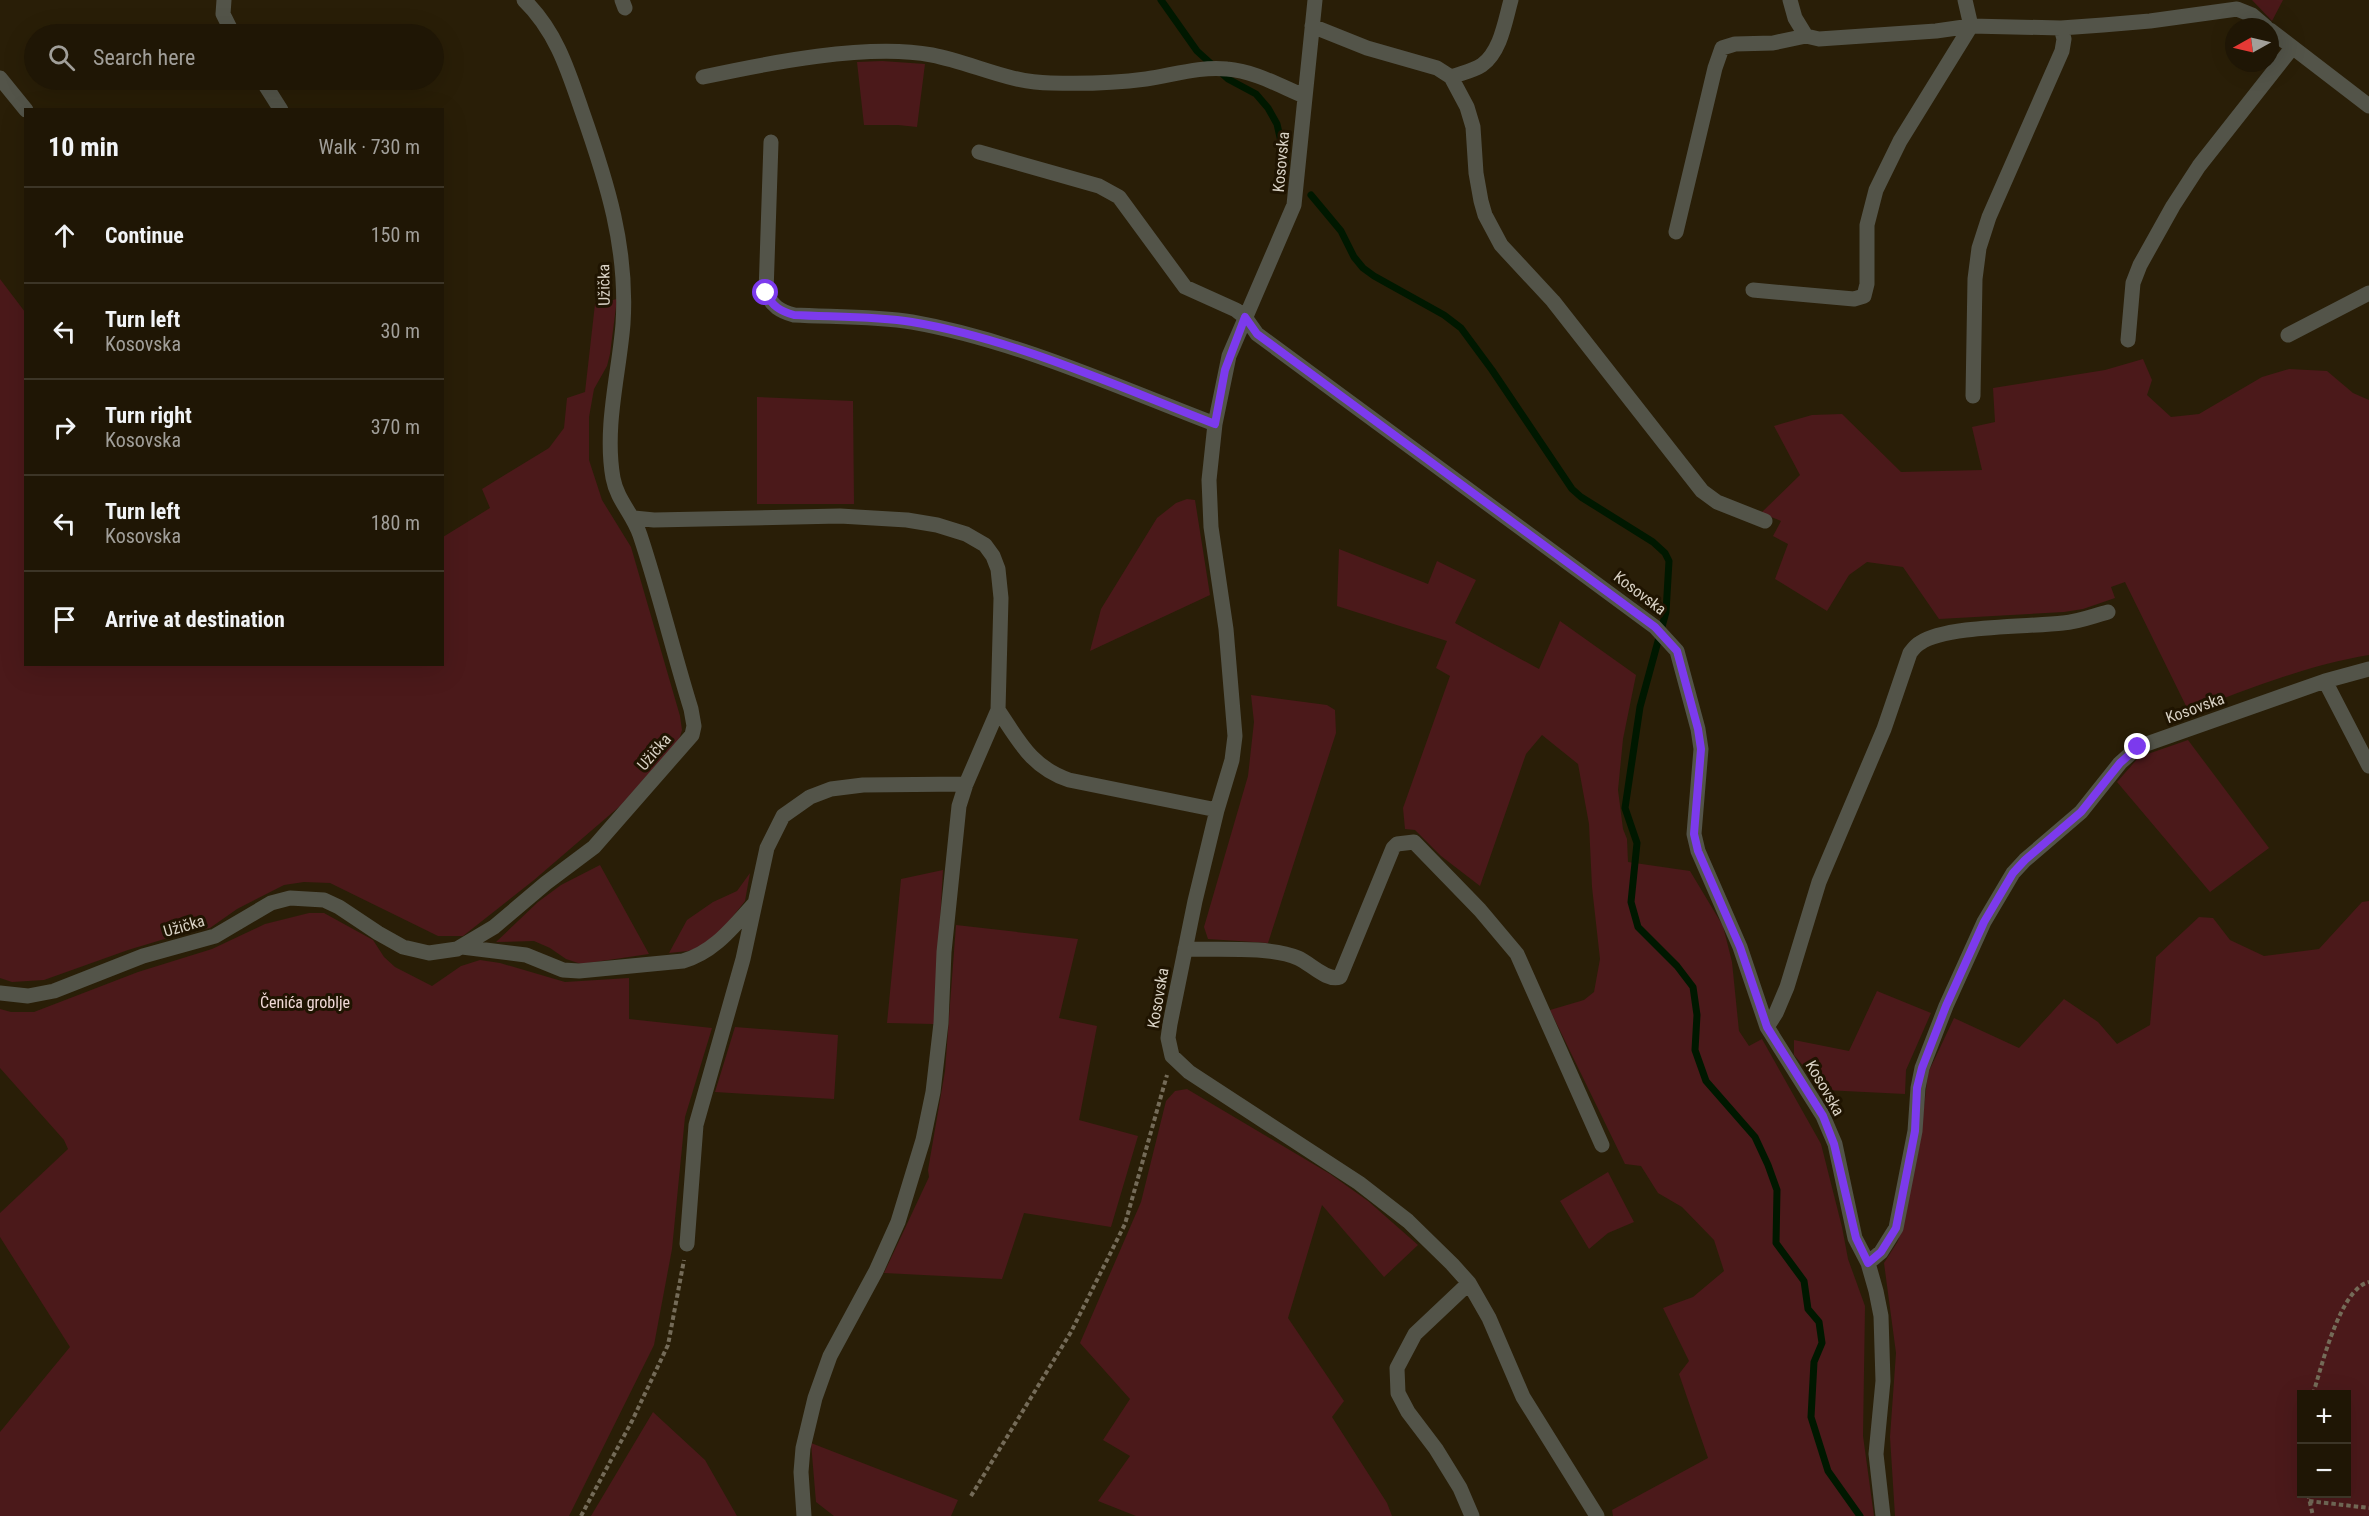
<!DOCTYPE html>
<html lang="en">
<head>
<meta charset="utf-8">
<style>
	:root { --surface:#1f1605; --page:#271f0f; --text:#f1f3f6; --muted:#a19f9a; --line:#3c3527 }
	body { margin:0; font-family:"Roboto Condensed",sans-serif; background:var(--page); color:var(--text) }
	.controls { position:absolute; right:18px; bottom:18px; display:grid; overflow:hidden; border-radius:0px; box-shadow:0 6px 24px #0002 }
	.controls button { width:54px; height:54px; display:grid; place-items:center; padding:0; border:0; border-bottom:2px solid var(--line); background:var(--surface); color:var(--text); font:30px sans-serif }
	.compass { position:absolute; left:2225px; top:18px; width:54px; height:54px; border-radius:50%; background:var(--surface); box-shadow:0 6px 24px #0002; rotate:262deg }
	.stop { position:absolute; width:18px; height:18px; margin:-14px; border:4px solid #7c3aed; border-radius:50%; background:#fff }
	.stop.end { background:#7c3aed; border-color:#fff; box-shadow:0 2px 6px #0008 }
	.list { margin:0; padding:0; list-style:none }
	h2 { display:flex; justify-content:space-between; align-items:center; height:78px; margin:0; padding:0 24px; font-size:26px }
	h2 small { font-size:20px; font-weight:400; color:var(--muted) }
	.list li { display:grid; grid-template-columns:39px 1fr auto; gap:18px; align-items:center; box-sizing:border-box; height:96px; padding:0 24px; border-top:2px solid var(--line) }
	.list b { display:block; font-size:22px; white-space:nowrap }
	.list p { margin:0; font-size:20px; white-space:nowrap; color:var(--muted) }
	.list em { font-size:20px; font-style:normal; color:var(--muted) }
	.icon { flex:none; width:33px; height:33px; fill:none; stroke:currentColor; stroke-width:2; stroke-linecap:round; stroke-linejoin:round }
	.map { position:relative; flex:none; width:2369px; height:1516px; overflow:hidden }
	.search { position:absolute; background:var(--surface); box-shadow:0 6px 24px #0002; left:24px; top:24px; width:420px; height:66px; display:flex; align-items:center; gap:15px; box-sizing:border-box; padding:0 21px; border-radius:33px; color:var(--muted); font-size:22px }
	.panel { position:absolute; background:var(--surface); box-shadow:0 6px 24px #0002; left:24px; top:108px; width:420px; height:558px; border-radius:0px }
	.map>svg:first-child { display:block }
	.green { fill:#4b191a; fill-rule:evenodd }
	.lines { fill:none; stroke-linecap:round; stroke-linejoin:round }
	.stream { stroke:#001800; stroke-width:7 }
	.path { stroke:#746b58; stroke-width:4; stroke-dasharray:4.5 3; stroke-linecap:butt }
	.minor { stroke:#535449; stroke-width:15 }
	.route { stroke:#7c3aed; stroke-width:8 }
	.labels { text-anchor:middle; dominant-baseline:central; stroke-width:6; stroke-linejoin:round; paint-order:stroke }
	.street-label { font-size:16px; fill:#d8d1c4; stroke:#1f1401 }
	.park-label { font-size:16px; fill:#f1d9d7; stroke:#1f1401 }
</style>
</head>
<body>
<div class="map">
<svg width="2369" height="1516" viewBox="0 0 2369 1516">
	<rect width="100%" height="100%" fill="#291e07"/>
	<path class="green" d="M2252,0H2283L2272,21Z
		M882,61L925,64L917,127L898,125H864L857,62Z
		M0,279L25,312L26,664H442L443,537L490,508L482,489L549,448L564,428L567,398L585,392L595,304L617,299L610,354L607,366L594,389L589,417V460L602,500L631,547L680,716L682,730L679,740L620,806L534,880L463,936H438L330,883L304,882L284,885L237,909L210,928L191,931L128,950L44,980L12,982L0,978Z
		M2143,359L2152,380L2147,395L2171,417L2199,414L2262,377L2289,369L2327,371L2353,393L2369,400V655C2308,665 2247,689 2189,712L2125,582L2111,587L2115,598L2083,609L2064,612L1939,619L1903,567L1867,562L1849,575L1827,611L1775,579L1788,544L1773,536L1781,521L1761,513L1800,475L1774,426L1812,415L1842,414L1901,472L1982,470L1972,427L1995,422L1993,388L2105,370Z
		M757,397L853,401L854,504H757Z
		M1187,499L1195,500L1210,595L1090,651L1101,609L1157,518L1176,503Z
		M1339,549L1428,584L1437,561L1476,580L1455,623L1539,669L1560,621L1636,675L1623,739L1618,790L1623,829L1627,839L1628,862L1690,871L1723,926L1732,962L1739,1031L1749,1046L1762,1039L1821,1144L1842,1227L1848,1259L1865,1306L1863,1436L1874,1516H1613L1612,1510L1708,1458L1679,1374L1689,1361L1663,1308L1693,1297L1724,1271L1714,1240L1682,1207L1658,1193L1641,1166L1625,1164L1550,1010L1584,1000L1594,992L1600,959L1592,887L1589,824L1578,764L1542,735L1526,754L1480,886L1441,856L1415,830L1405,829L1403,808L1450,676L1436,668L1447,641L1337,606Z
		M1251,695L1327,705L1335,710L1336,733L1268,943L1208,939L1204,927L1248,776L1254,722Z
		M2188,740L2269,848L2210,892L2117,782L2139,757Z
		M600,865L649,954L581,964L566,959L550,948L534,941L496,942L538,902L561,885Z
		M943,870L934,1024L887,1023L901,879Z
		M750,873L745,901L715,939L704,946L688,951L669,953L687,920L713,902L737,891Z
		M2369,901V1516H1895L1890,1437L1896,1353L1884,1263L1898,1241L1920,1142L1928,1073L1954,1018L2019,1048L2064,999L2098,1022L2117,1044L2150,1025L2156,957L2199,917L2213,918L2230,940L2264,956L2319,949L2362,902ZM2302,1394H2346V1494H2302Z
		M309,913H324L373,940L384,957L395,967L432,986L461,966L480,960L500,963L565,982L629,978V1019L712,1028L685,1117L672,1249L654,1345L569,1516H0V1432L70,1347L0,1237V1213L68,1149L64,1140L0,1068V1009L11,1012H34L138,972L212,949L265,924Z
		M956,925L1078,939L1059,1018L1097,1026L1079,1120L1138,1136L1111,1227L1024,1213L1002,1279L884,1273L929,1177L928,1170L945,1071Z
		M1877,991L1931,1013L1906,1070L1905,1094L1824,1090L1794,1055V1040L1849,1051Z
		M735,1027L838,1035L834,1099L715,1092Z
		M1187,1089L1330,1174L1368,1201L1418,1245L1384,1277L1322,1205L1288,1318L1344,1401L1332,1417L1387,1503L1392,1516H1136L1098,1501L1130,1456L1103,1440L1130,1399L1080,1343L1141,1202L1166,1101L1175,1091Z
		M1608,1172L1634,1222L1608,1233L1589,1249L1560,1201Z
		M653,1412L705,1460L737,1516H591Z
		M811,1443L958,1500L951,1516H834L816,1502Z"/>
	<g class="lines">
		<path class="stream" d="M1161,0L1197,51L1228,79L1256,94L1268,108L1277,124L1286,164
			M1311,195L1341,231L1354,257L1363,268L1374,276L1444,315L1461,328L1492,370L1572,489L1581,497L1653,542L1665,553L1669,561L1666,612L1640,707L1625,808L1637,843L1631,902L1638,927L1677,966L1693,987L1697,1015L1695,1050L1706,1081L1755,1137L1768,1165L1777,1190L1776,1243L1804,1281L1808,1309L1819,1322L1822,1343L1814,1362L1811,1417L1828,1471L1860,1516"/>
		<path class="path" d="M2313,1394C2321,1369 2340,1288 2369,1282
			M2302,1439V1449
			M2308,1494L2313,1516
			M971,1496L1071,1332L1125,1224L1167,1075
			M2309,1501L2369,1508
			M581,1516L632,1421L668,1345L684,1260"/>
		<path class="minor" d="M224,0L223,14L233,34
			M622,0L625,8
			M1315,0L1294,205L1229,356L1215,424L1209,480L1211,527L1226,629L1235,736L1232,760L1217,810L1195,901L1170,1024L1168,1038L1172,1056L1189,1072L1359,1183L1408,1221L1452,1264L1469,1283L1489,1318L1523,1397L1597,1516
			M1790,0L1795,18L1806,36L1819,39L1936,31L1971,26L2061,28L2103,25L2150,21L2237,9L2252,15L2266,27
			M1312,26L1367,48L1437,68L1451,77L1467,107L1473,127L1476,173L1481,201L1485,215L1501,245L1553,301L1702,491L1717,502L1765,521
			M2270,30L2369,106
			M703,77C768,63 867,43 932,55C973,63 1009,83 1051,83C1083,84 1115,83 1146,79C1173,75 1201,66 1227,69C1254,71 1280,86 1304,96
			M1451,77C1461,73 1473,71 1482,65C1501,51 1505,21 1511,0
			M0,78L26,110
			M262,80L281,110
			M771,142L766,293C772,306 780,311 794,315C832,317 875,316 912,322C1015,340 1118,387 1215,424
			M979,152L1099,186L1119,197L1185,287L1236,310L1245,317L1257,334L1655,627L1677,651L1698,729L1701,749L1694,834L1698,851L1740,947L1767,1027L1823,1116L1835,1144L1855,1238L1868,1263L1876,1291L1881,1316L1883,1381L1876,1454L1883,1516
			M1676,232L1715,68L1722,48L1735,44L1773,43L1806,36
			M1753,290L1854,299L1864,296L1867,284V225L1876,190L1900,141L1971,26L1965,0
			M2288,335L2369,293
			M2128,340L2133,283L2140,265L2173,206L2199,166L2292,48
			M1973,396L1975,279L1979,248L1989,217L2062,51L2064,39L2061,28
			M634,518L654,520L840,516L907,520L937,525L966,534L985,545L993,556L998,569L1001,598L998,710L966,784L959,806L944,952L941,1023L933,1092L923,1140L898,1222L876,1271L830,1356L815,1398L803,1448L801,1472L804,1516
			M2325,681L2369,766
			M998,710C1019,741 1031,767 1069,780L1217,810
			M462,947L526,955L563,970L579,971L683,961C714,952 732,928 754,904
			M1185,949C1217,950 1270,946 1298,958C1310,963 1327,982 1340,977L1393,848L1397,844L1414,842L1480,910L1517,954L1602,1145
			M0,993L28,996L54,991L143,956L215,936L271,903L290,898L324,900L339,907L378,933L403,947L429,953L457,949L494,927L546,883L594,847L692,735L694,726L691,709C673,651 659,592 640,535C633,514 617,500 613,478C604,427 619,374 623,324C628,248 607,182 582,111C568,70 556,31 524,0
			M1767,1027L1776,1013L1787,987L1819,882L1884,729L1910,653C1913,649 1916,645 1920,643C1946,625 2029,627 2063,623C2078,622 2093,616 2108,612
			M687,1244L696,1125L743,959L767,848L783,816L810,797L831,789L863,785L966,784
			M1868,1263L1881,1252L1896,1228L1915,1131L1918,1088L1922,1068L1946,1006L1984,922L2013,873L2025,860L2081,812L2120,763L2138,747L2325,681L2369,669
			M1469,1283L1415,1334L1397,1368L1398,1393L1408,1412L1436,1449L1460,1488L1472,1516"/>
	</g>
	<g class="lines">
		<path class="route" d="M766,293C772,306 780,311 794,315C832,317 875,316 912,322C1014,339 1119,387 1215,424L1225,370L1245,317L1257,334L1655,627L1677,651L1698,729L1701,749L1694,834L1698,851L1740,947L1767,1027L1823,1116L1834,1144L1856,1238L1868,1263L1881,1252L1896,1228L1915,1131L1917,1088L1922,1068L1946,1006L1984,922L2013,873L2025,860L2081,812L2120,763L2138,747"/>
	</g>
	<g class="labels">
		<g class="street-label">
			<text transform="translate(1281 162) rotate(-85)">Kosovska</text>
			<text transform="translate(604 285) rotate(-91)">Užička</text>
			<text transform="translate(1640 593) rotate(37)">Kosovska</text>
			<text transform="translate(2195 708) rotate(-20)">Kosovska</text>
			<text transform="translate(654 752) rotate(-49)">Užička</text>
			<text transform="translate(184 926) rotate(-16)">Užička</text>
			<text transform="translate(1158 998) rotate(-80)">Kosovska</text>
			<text transform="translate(1825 1088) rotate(60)">Kosovska</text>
		</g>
		<g class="park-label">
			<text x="305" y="1002">Čenića groblje</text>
		</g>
	</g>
</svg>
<div class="controls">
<button>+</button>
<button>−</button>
</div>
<svg class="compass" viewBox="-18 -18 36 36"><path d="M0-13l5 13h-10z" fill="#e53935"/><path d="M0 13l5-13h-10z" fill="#a19f9a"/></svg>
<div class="stop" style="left:766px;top:293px"></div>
<div class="stop end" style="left:2138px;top:747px"></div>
<div class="search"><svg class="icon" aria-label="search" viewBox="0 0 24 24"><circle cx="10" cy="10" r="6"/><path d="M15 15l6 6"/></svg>Search here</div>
<section class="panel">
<h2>10 min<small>Walk · 730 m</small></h2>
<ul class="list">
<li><svg class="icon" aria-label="ahead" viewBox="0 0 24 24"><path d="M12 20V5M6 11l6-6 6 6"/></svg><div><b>Continue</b></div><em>150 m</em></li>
<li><svg class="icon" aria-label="left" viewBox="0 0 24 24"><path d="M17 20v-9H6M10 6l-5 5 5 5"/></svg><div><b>Turn left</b><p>Kosovska</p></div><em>30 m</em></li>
<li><svg class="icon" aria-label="right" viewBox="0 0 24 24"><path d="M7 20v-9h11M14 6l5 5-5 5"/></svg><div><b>Turn right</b><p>Kosovska</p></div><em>370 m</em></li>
<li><svg class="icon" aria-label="left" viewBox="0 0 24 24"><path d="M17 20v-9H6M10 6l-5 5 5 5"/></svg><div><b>Turn left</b><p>Kosovska</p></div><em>180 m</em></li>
<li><svg class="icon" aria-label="arrive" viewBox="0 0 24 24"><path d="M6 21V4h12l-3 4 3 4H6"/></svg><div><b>Arrive at destination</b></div></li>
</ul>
</section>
</div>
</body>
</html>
